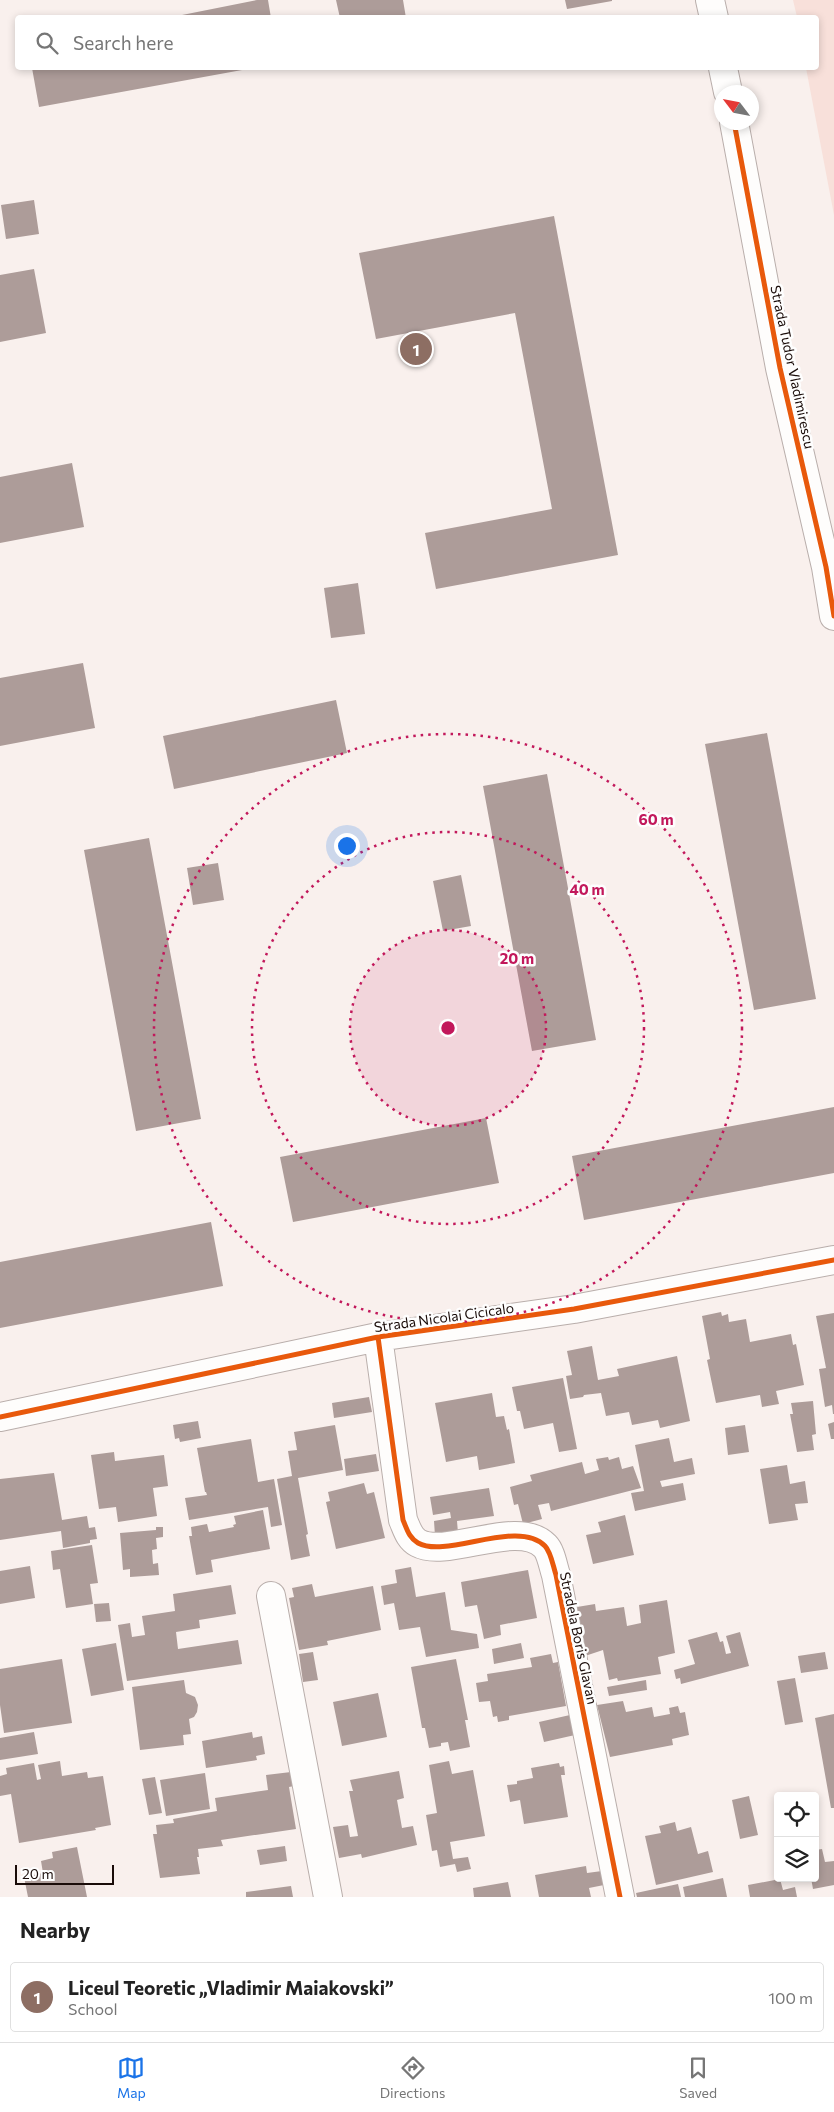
<!DOCTYPE html>
<html lang="en">
<head>
<meta charset="utf-8">
<style>
	:root { --surface:#fff; --page:#f2f2f2; --text:#222; --muted:#767676; --line:#e0e0e0; --accent:#1a73e8 }
	body { margin:0; font-family:Commissioner,sans-serif; background:var(--page); color:var(--text) }
	.controls { position:absolute; right:15px; bottom:15px; display:grid; overflow:hidden; border-radius:5px; box-shadow:0 2px 8px #0003 }
	.controls button { width:45px; height:45px; display:grid; place-items:center; padding:0; border:0; border-bottom:1px solid var(--line); background:var(--surface); color:var(--text); font:25px sans-serif }
	.compass { position:absolute; left:714px; top:85px; width:45px; height:45px; border-radius:50%; background:var(--surface); box-shadow:0 2px 8px #0003; rotate:302deg }
	.scale { position:absolute; left:15px; bottom:12px; width:99px; box-sizing:border-box; padding-left:5px; border:2px solid #1a0c09; border-top:0; font-size:14px; line-height:18px; white-space:nowrap; color:#1a0c09; -webkit-text-stroke:4px #fefefe; paint-order:stroke }
	.you { position:absolute; left:346px; top:845px; width:18px; height:18px; margin:-12px; border:4px solid #fff; border-radius:50%; background:#1a73e8; box-shadow:0 0 0 8px #1a73e833 }
	.badge { display:grid; place-items:center; width:32px; height:32px; border-radius:50%; background:var(--accent); color:#fff; font-size:16px; font-weight:700 }
	.pin { position:absolute; translate:-50% -50%; border:2px solid #fff; box-shadow:0 1px 5px #0006 }
	.list { margin:0; padding:0; list-style:none }
	h2 { display:flex; justify-content:space-between; align-items:center; height:65px; margin:0; padding:0 20px; font-size:21px }
	h2 small { font-size:16px; font-weight:400; color:var(--muted) }
	.list li { display:grid; grid-template-columns:32px 1fr auto; gap:15px; align-items:center; box-sizing:border-box; height:70px; margin:0 10px 10px; padding:0 10px; border:1px solid var(--line); border-radius:5px }
	.list b { display:block; font-size:19px; white-space:nowrap }
	.list p { margin:0; font-size:16px; white-space:nowrap; color:var(--muted) }
	.list em { font-size:16px; font-style:normal; color:var(--muted) }
	.icon { flex:none; width:28px; height:28px; fill:none; stroke:currentColor; stroke-width:2; stroke-linecap:round; stroke-linejoin:round }
	.map { position:relative; flex:none; width:834px; height:1897px; overflow:hidden }
	.search { position:absolute; background:var(--surface); box-shadow:0 2px 8px #0003; left:15px; right:15px; top:15px; height:55px; display:flex; align-items:center; gap:12px; box-sizing:border-box; padding:0 18px; border-radius:5px; color:var(--muted); font-size:19px }
	.sheet { height:145px; background:var(--surface) }
	nav { display:flex; justify-content:space-around; align-items:center; box-sizing:border-box; height:70px; border-top:1px solid var(--line); background:var(--surface); font-size:14px; color:var(--muted) }
	nav a { display:grid; justify-items:center; gap:2px }
	nav .on { color:var(--accent) }
	.map>svg:first-child { display:block }
	.green { fill:#f8e0da }
	.building { fill:#ad9c99 }
	.lines { fill:none; stroke-linecap:round; stroke-linejoin:round }
	.street-casing { stroke:#b9aeab; stroke-width:30 }
	.street { stroke:#fefdfc; stroke-width:28 }
	.cycleway-casing { stroke:#fefefe; stroke-width:8 }
	.cycleway { stroke:#e8590c; stroke-width:5 }
	.ring { fill:none; stroke:#c2185b; stroke-width:2.5; stroke-dasharray:2.5 5 }
	.labels { text-anchor:middle; dominant-baseline:central; stroke-width:5; stroke-linejoin:round; paint-order:stroke }
	.street-label { font-size:14px; fill:#1a0c09; stroke:#fefefe }
	.centre { fill:#c2185b; stroke:#fefefe; stroke-width:2.5 }
	.ring-label { font-size:15px; text-anchor:middle; font-weight:bold; fill:#c2185b; stroke:#fefefe; stroke-width:5; stroke-linejoin:round; paint-order:stroke }
</style>
</head>
<body>
<div class="map">
<svg width="834" height="1897" viewBox="0 0 834 1897">
	<rect width="100%" height="100%" fill="#f9f0ed"/>
	<path class="green" d="M793,0H834V215L806,68H816V18L797,17Z"/>
	<path class="building" d="M257,0H268L271,18H167Z
		M336,0H403L406,18H340Z
		M565,0H612V1L567,9Z
		M32,68H253L39,107Z
		M34,200L39,234L6,239L1,205Z
		M554,216L618,555L436,589L425,533L552,509L515,313L376,339L359,253Z
		M34,269L46,333L0,342V275Z
		M72,463L84,527L0,543V477Z
		M358,583L365,634L331,638L324,588Z
		M83,663L95,728L0,746V678Z
		M336,700L347,753L174,789L163,736Z
		M767,733L816,999L754,1010L705,744Z
		M547,774L596,1040L532,1051L483,786Z
		M149,838L201,1119L136,1131L84,850Z
		M218,863L224,900L193,905L187,868Z
		M461,875L471,926L443,931L433,881Z
		M834,1107V1173L584,1220L572,1156Z
		M486,1118L499,1183L293,1222L280,1157Z
		M211,1222L223,1286L0,1328V1262Z
		M721,1312L722,1316L728,1314L729,1322L746,1319L750,1342L791,1334L793,1345L796,1344L804,1385L776,1391L779,1404L762,1407L760,1395L716,1403L707,1360L710,1359L702,1316Z
		M834,1313V1414H833L832,1405L825,1407L819,1369L826,1368L816,1316Z
		M592,1346L598,1380L619,1376L617,1369L677,1356L690,1421L660,1428L658,1420L632,1425L629,1412L606,1416L601,1393L584,1395L583,1397L570,1399L566,1376L572,1375L567,1351Z
		M563,1378L577,1449L559,1452L553,1423L524,1429L520,1411H517L512,1387Z
		M492,1393L496,1417L504,1416L507,1430L509,1429L515,1463L479,1470L477,1456L446,1462L435,1403Z
		M369,1397L372,1412L334,1418L332,1403Z
		M813,1401L816,1434L812,1435L814,1450L797,1452L790,1414H793L791,1403Z
		M198,1421L201,1438L180,1442L179,1438L175,1439L173,1425Z
		M834,1422V1439H831L828,1424Z
		M335,1425L343,1470L298,1478L308,1534L306,1535L310,1556L291,1560L277,1479L292,1476L288,1451L297,1450L294,1432Z
		M745,1425L749,1452L728,1455L725,1428Z
		M669,1438L674,1462L692,1458L695,1474L660,1481L662,1487L683,1483L686,1500L635,1511L631,1493L644,1491L635,1445Z
		M251,1439L258,1482L274,1479L282,1525L271,1527L268,1507L189,1520L185,1498L207,1495L206,1492H205L197,1448Z
		M114,1452L115,1461L164,1455L168,1486L153,1488L157,1516L118,1522L116,1507L99,1509L91,1455Z
		M376,1454L379,1471L346,1476L344,1459Z
		M608,1457L609,1460L619,1457L622,1469L633,1466L641,1488L551,1511L549,1503L538,1505L542,1519L523,1524L518,1504L514,1505L510,1487L532,1481L530,1475L582,1462L585,1474L599,1470L596,1459Z
		M787,1465L790,1484L805,1481L808,1503L795,1504L798,1520L769,1524L760,1469Z
		M54,1473L62,1520L87,1516L89,1528L95,1527L97,1539L90,1540V1543L63,1548L61,1531L0,1540V1479Z
		M364,1483L367,1494L374,1492L385,1538L336,1549L326,1502L330,1501L328,1492Z
		M489,1488L494,1516L457,1521L458,1533L435,1536L434,1521L451,1518L450,1512L433,1515L430,1497Z
		M263,1510L270,1549L211,1560L213,1572L196,1575L189,1536H192L191,1527L207,1524L209,1532L234,1527L233,1525L236,1524L234,1516Z
		M625,1515L634,1555L593,1564L586,1535L601,1532L598,1522Z
		M156,1527H163V1537L156,1538L157,1549L152,1550L153,1564L158,1563L159,1575L130,1577V1569L123,1570L120,1533L156,1530Z
		M92,1545L98,1583L90,1584L93,1604L66,1608L60,1569L53,1570L51,1551Z
		M30,1566L35,1598L0,1604V1571Z
		M411,1567L416,1597L445,1592L451,1630L477,1634L479,1648L426,1657L420,1627L399,1630L394,1603L384,1605L381,1586L397,1583L395,1570Z
		M528,1570L537,1618L500,1625L501,1635L484,1639L477,1605L465,1607L461,1582Z
		M312,1584L315,1597L373,1586L381,1630L327,1641L328,1645L299,1650L289,1598L294,1597L292,1588Z
		M231,1585L236,1614L199,1620L200,1628L176,1632L178,1649L238,1640L242,1664L127,1681L118,1625L130,1623L132,1637L145,1635L142,1616L175,1611L173,1594Z
		M667,1600L675,1653L658,1657L661,1674L618,1681L617,1678L609,1680L603,1650L585,1656L577,1607L595,1604L596,1611L624,1607L627,1626L641,1623L639,1605Z
		M109,1603L111,1621L96,1622L94,1604Z
		M717,1632L720,1642L723,1641L726,1654L731,1653L726,1636L740,1632L749,1666L681,1684L680,1678L676,1679L674,1670L695,1664L688,1640Z
		M116,1643L124,1690L91,1696L82,1649Z
		M521,1643L524,1658L494,1664L492,1649Z
		M313,1652L318,1680L303,1682L299,1654Z
		M825,1652L828,1669L801,1673L798,1656Z
		M551,1654L553,1663L558,1662L566,1706L509,1716V1720L498,1722L497,1716L493,1717L490,1701L479,1702L476,1683L488,1681L487,1674L532,1667L530,1658Z
		M62,1659L72,1723L4,1733L0,1705V1669Z
		M456,1659L468,1720H465L470,1747L450,1751L448,1742L441,1743V1746L429,1748L425,1728H422L411,1667Z
		M795,1678L803,1722L785,1725L777,1681Z
		M184,1680L186,1693L195,1697L198,1705L197,1712L194,1717L189,1719L191,1734L183,1735L184,1745L140,1750L132,1687Z
		M646,1680L647,1690L609,1696L607,1687Z
		M378,1693L387,1737L342,1746L333,1702Z
		M623,1701L626,1712L652,1707L654,1717L670,1714L669,1708L678,1706L680,1713L685,1712L689,1735L672,1739L673,1745L610,1757L597,1705Z
		M834,1714V1808H831L815,1718Z
		M570,1715L575,1735L544,1742L539,1722Z
		M34,1732L38,1754L0,1760V1738Z
		M252,1732L253,1738L262,1736L265,1754L256,1756L257,1760L206,1768L202,1741Z
		M60,1761L62,1776L87,1772L88,1778L103,1776L111,1825L95,1828L96,1830L19,1843L11,1794L0,1796V1776L7,1774L6,1768L34,1763L37,1780L41,1779L38,1765Z
		M449,1761L452,1774L473,1770L485,1836L450,1842L453,1859L468,1857L471,1869L457,1872L455,1864L440,1867L437,1850L432,1851L426,1815L437,1813L429,1765Z
		M559,1763L560,1767L564,1766L565,1775H561L568,1817L524,1824L520,1800L510,1802L507,1785L517,1784V1781L533,1778L531,1768Z
		M399,1771L404,1798L397,1800L402,1828L413,1826L417,1845L362,1858L361,1854L339,1858L333,1827L348,1825L350,1837L358,1836L349,1791H353L350,1780Z
		M291,1772L294,1786L289,1787L296,1829L221,1840L223,1846L198,1849L199,1857H197L200,1874L160,1878L153,1834H157L156,1825L174,1823L173,1819L217,1811L215,1798L268,1790L266,1775Z
		M205,1773L210,1809L166,1816L160,1780Z
		M155,1777L162,1813L149,1815L142,1779Z
		M749,1796L758,1835L740,1839L732,1800Z
		M675,1822L677,1831L691,1827L698,1854L708,1851L713,1872L656,1885L645,1836L661,1833L659,1826Z
		M285,1846L287,1861L260,1865L257,1850Z
		M77,1847L87,1897H28L24,1877L43,1873L41,1861L53,1858L52,1852Z
		M822,1849L825,1862L834,1861V1885L813,1889L811,1878H815V1850Z
		M586,1866L587,1873L602,1871L604,1885L589,1888L591,1897H539L535,1875Z
		M723,1878L727,1897H685L683,1887Z
		M780,1879L783,1890L795,1887L797,1897H750L748,1885Z
		M508,1882L511,1897H474L473,1888Z
		M678,1884L681,1897H637L636,1893Z
		M291,1886L293,1897H246V1892Z"/>
	<g class="lines">
		<defs>
			<path id="street" d="M710,0L714,18
				M723,68L728,92
				M734,122L780,368L826,567L834,616
				M378,1337L403,1520C407,1529 409,1538 418,1543C447,1559 518,1518 545,1546C551,1552 553,1566 556,1575L620,1897
				M0,1417L378,1337L574,1309L834,1260
				M271,1596L328,1897"/>
		</defs>
		<use href="#street" class="street-casing"/>
		<use href="#street" class="street"/>
		<defs>
			<path id="cycleway" d="M734,122L780,368L826,567L834,616
				M378,1337L403,1520C407,1529 409,1538 418,1543C447,1559 518,1518 545,1546C551,1552 553,1566 556,1575L620,1897
				M0,1417L378,1337L574,1309L834,1260"/>
		</defs>
		<use href="#cycleway" class="cycleway-casing"/>
		<use href="#cycleway" class="cycleway"/>
	</g>
	<circle cx="448" cy="1028" r="98" fill="#c2185b" fill-opacity=".12"/>
	<g class="ring">
		<circle cx="448" cy="1028" r="98"/>
		<circle cx="448" cy="1028" r="196"/>
		<circle cx="448" cy="1028" r="294"/>
	</g>
	<g class="labels">
		<g class="street-label">
			<text transform="translate(793 367) rotate(78)">Strada Tudor Vladimirescu</text>
			<text transform="translate(444 1317) rotate(-8)">Strada Nicolai Cicicalo</text>
			<text transform="translate(579 1638) rotate(78)">Stradela Boris Glavan</text>
		</g>
	</g>
	<circle cx="448" cy="1028" r="8" class="centre"/>
	<g class="ring-label">
		<text x="656" y="825">60 m</text>
		<text x="587" y="895">40 m</text>
		<text x="517" y="964">20 m</text>
	</g>
</svg>
<div class="controls">
<button><svg class="icon" aria-label="locate" viewBox="0 0 24 24"><circle cx="12" cy="12" r="6"/><path d="M12 2v4M12 18v4M2 12h4M18 12h4"/></svg></button>
<button><svg class="icon" aria-label="layers" viewBox="0 0 24 24"><path d="M12 4l9 5-9 5-9-5zM3 14l9 5 9-5"/></svg></button>
</div>
<svg class="compass" viewBox="-18 -18 36 36"><path d="M0-13l5 13h-10z" fill="#e53935"/><path d="M0 13l5-13h-10z" fill="#767676"/></svg>
<div class="scale">20 m</div>
<div class="you"></div>
<div class="pin badge" style="left:416px;top:349px;background:#8d6e63">1</div>
<div class="search"><svg class="icon" aria-label="search" viewBox="0 0 24 24"><circle cx="10" cy="10" r="6"/><path d="M15 15l6 6"/></svg>Search here</div>
</div>
<section class="sheet">
<h2>Nearby<small></small></h2>
<ul class="list">
<li><span class="badge" style="background:#8d6e63">1</span><div><b>Liceul Teoretic „Vladimir Maiakovski”</b><p>School</p></div><em>100 m</em></li>
</ul>
</section>
<nav>
<a class="on"><svg class="icon" aria-label="map" viewBox="0 0 24 24"><path d="M3 6l6-2 6 2 6-2v14l-6 2-6-2-6 2zM9 4v14M15 6v14"/></svg>Map</a>
<a><svg class="icon" aria-label="directions" viewBox="0 0 24 24"><path d="M12 3l9 9-9 9-9-9zM9 14v-3h6M13 9l2 2-2 2"/></svg>Directions</a>
<a><svg class="icon" aria-label="saved" viewBox="0 0 24 24"><path d="M7 4h10v16l-5-4-5 4z"/></svg>Saved</a>
</nav>
</body>
</html>
